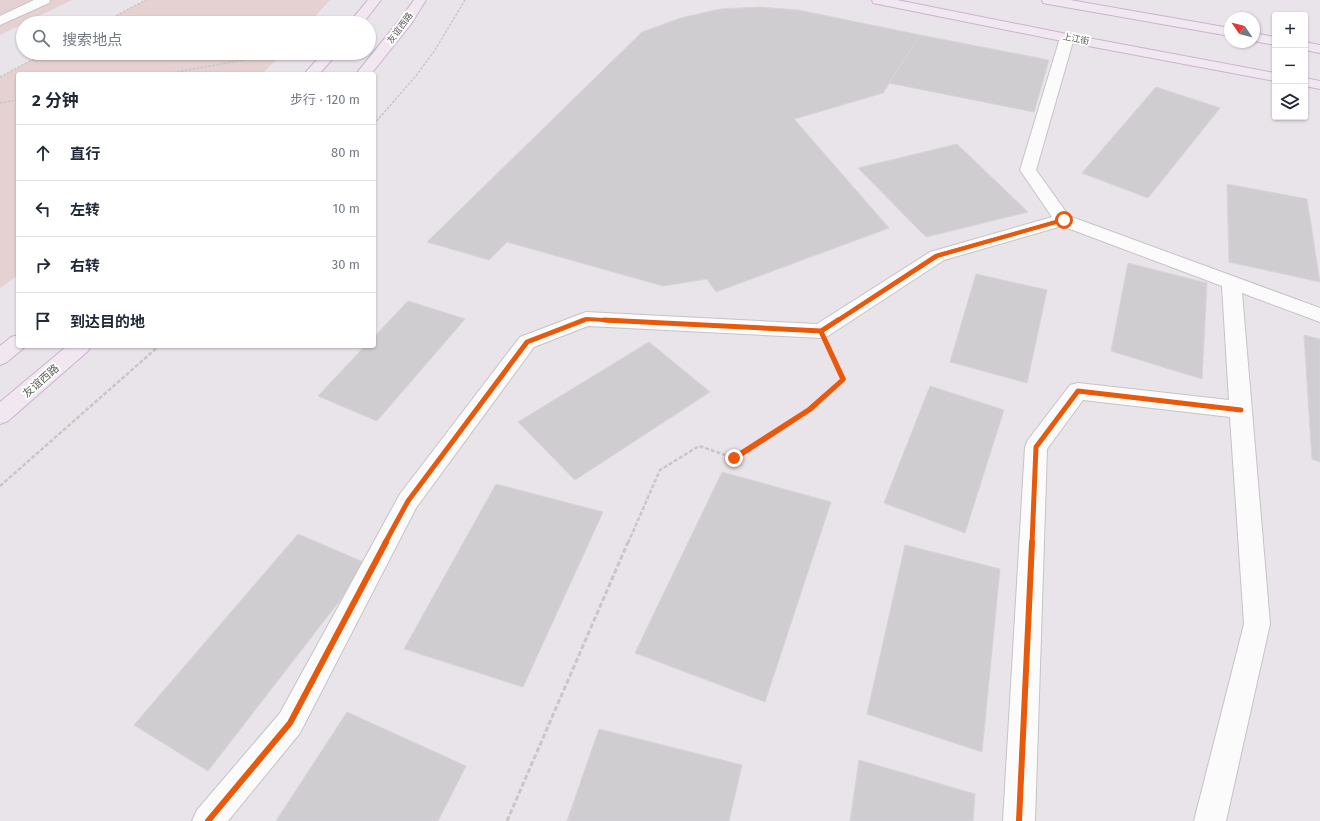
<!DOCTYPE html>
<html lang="zh">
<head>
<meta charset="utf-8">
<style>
	:root { --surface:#fff; --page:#f6f6f7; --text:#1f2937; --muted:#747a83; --line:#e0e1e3 }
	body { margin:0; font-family:"Fira Sans","Noto Sans SC",sans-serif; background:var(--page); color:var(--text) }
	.controls { position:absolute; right:12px; top:12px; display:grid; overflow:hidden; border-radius:4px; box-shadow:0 1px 3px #0004 }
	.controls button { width:36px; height:36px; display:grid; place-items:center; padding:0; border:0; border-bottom:1px solid var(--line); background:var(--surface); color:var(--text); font:20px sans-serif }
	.compass { position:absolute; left:1224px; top:12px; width:36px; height:36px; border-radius:50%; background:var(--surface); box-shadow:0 1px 3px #0004; rotate:305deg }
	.stop { position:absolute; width:12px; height:12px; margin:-9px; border:3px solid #ea580c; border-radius:50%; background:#fff }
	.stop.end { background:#ea580c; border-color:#fff; box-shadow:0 1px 4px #0008 }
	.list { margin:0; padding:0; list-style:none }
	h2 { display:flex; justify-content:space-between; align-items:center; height:52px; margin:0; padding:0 16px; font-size:17px }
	h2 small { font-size:13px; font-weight:400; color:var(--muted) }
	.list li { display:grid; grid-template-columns:26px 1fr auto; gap:12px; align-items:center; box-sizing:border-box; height:56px; padding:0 16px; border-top:1px solid var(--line) }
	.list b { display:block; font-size:15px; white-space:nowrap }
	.list em { font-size:13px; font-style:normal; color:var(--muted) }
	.icon { flex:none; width:22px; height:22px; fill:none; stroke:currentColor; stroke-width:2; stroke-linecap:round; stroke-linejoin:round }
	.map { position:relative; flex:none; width:1320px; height:821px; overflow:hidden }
	.search { position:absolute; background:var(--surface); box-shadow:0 1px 3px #0004; left:16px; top:16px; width:360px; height:44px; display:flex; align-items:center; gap:10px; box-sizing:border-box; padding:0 14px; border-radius:22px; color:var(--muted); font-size:15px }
	.panel { position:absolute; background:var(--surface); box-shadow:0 1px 3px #0004; left:16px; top:72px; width:360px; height:276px; border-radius:4px }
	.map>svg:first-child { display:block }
	.green { fill:#e5d1d2 }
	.building { fill:#d0cdd1; stroke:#d7d3d8 }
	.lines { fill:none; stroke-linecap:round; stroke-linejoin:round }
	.minor-casing { stroke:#c5c4c4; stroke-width:2 }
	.major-casing { stroke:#cbb3d0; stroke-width:2 }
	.path-far2 { stroke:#c9c7c5; stroke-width:1.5; stroke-dasharray:2.5 1.5; stroke-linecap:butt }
	.path-far1 { stroke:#c9c7c5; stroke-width:2.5; stroke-dasharray:4 2; stroke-linecap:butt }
	.path { stroke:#c9c7c5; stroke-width:3; stroke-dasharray:5 2.5; stroke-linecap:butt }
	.minor { fill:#fcfbfc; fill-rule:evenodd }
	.major { fill:#f1e7f1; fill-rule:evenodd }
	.cycleway-far2-casing { stroke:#fff; stroke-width:6 }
	.cycleway-far1-casing { stroke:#fff; stroke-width:8 }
	.cycleway-casing { stroke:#fff; stroke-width:9 }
	.cycleway-far2 { stroke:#e8590c; stroke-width:4 }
	.cycleway-far1 { stroke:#e8590c; stroke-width:5 }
	.cycleway { stroke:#e8590c; stroke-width:6 }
	.route { fill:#ea580c }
	.labels { text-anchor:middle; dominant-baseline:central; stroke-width:4; stroke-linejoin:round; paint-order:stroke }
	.far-street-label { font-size:9px; fill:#5c615a; stroke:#fff }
	.street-label { font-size:11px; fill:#5c615a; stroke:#fff }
</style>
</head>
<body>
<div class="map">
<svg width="1320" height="821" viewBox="0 0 1320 821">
	<rect width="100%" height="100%" fill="#e9e4e9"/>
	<path class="green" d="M0,0H72L0,35Z
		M146,0H330L309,23H102Z
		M45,53H283L262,74H18V275L0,288V77Z"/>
	<path class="building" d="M760,7L798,10L920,35L883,93L794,119L889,228L716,292L707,279L663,286L507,242L489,260L427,242L642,32L681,18L720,9Z
		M920,35L1049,60L1034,112L889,83Z
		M1156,87L1220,108L1148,198L1082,173Z
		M957,144L1028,212L926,237L858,168Z
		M1227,184L1307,199L1320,282L1229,262Z
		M1128,263L1207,283L1202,379L1111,351Z
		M976,274L1047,290L1027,383L950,362Z
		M408,301L465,319L377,421L318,396L365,346H374V337Z
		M1304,335L1320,339V462L1312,459Z
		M649,342L710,392L575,480L518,422Z
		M930,386L1004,410L965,533L884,503Z
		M722,472L831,502L765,702L635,653Z
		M496,484L603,512L523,687L404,649Z
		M298,534L368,564L208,771L134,725Z
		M905,545L1000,569L982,752L867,714Z
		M347,712L466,766L438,821H276Z
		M599,729L742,765L729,821H567Z
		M859,760L975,794L973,821H850Z"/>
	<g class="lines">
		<defs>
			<path id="minor" d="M34,0H50L49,3L0,25V16Z
				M1067,34L1072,35L1074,38L1036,170L1069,216L1320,308V322L1242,293L1270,624L1226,821H1194L1244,624L1230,417L1083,400L1047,449L1035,821H1003L1025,447L1028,440L1070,385L1078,383L1229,400L1222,286L1062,226L944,260L828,336L821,338L588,326L534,347L416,508L300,733L228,821H192L197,810L280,713L400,494L520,337L586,312L817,324L930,252L1052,217L1020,170L1060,38L1062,35Z"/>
			<path id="major" d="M368,0H381L363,23H349Z
				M414,0H426L411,24L371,74H356L401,18Z
				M872,0H897L1067,34L1275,73V81L1067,42L878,4L873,3Z
				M1042,0H1070L1230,28V36L1048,4L1043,3Z
				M1254,33L1275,37V45L1254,41Z
				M1305,42L1320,45V53L1305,50Z
				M323,53H338L319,74H304Z
				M1305,78L1320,81V89L1305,86Z
				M18,335V346H26L25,347L7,362L0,365V346L11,337Z
				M67,346H91L88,351L8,421L0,424V402Z"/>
		</defs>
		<use href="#minor" class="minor-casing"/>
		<use href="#major" class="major-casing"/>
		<path class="path-far2" d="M102,23L146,0
			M165,74L283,53
			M0,77L45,53
			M0,103L18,100
			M374,124L415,77L435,50L465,0"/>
		<path class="path-far1" d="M0,486L159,346
			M628,543L660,470L699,446L734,458L810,410L843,379L831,353"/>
		<path class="path" d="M507,821L628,542"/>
		<use href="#minor" class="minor"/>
		<use href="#major" class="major"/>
		<defs>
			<path id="cycleway-far2" d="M581,321L586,319L623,321
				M837,321L937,256L1063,220"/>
			<path id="cycleway-far1" d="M604,320L821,331L838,320
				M385,543L408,501L527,342L584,320
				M1032,543L1036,447L1078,391L1241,410"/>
			<path id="cycleway" d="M208,821L290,723L386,542
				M1019,821L1032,542"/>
		</defs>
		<use href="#cycleway-far2" class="cycleway-far2-casing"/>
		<use href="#cycleway-far1" class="cycleway-far1-casing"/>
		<use href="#cycleway" class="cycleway-casing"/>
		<use href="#cycleway-far2" class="cycleway-far2"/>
		<use href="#cycleway-far1" class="cycleway-far1"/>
		<use href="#cycleway" class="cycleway"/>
	</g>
	<path class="route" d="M1064,218L1065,219V221L939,257L824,332L846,379L845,381L812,411L737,460H732V456L807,408L840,379L818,331L819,330L935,254Z"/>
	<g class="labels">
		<g class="far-street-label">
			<text transform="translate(400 28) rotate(-53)">友谊西路</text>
			<text transform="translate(1076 39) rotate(11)">上江街</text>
		</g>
		<g class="street-label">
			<text transform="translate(41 381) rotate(-41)">友谊西路</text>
		</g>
	</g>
</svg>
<div class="controls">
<button>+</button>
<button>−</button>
<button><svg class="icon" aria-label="layers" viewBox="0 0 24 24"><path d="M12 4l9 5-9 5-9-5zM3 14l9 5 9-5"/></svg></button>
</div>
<svg class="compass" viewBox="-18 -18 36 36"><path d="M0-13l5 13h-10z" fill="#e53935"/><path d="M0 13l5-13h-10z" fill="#747a83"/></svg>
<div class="stop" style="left:1064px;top:220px"></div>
<div class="stop end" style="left:734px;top:458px"></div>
<div class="search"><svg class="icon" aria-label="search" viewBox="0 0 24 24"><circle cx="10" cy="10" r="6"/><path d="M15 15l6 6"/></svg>搜索地点</div>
<section class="panel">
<h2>2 分钟<small>步行 · 120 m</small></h2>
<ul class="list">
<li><svg class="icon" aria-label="ahead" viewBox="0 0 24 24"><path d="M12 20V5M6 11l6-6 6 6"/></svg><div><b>直行</b></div><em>80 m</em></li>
<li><svg class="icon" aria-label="left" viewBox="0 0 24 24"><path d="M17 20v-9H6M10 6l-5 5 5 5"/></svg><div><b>左转</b></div><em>10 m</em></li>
<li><svg class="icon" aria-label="right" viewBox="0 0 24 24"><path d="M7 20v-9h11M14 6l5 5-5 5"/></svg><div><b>右转</b></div><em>30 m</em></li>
<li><svg class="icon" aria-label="arrive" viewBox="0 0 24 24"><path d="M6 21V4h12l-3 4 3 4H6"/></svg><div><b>到达目的地</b></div></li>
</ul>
</section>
</div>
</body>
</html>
